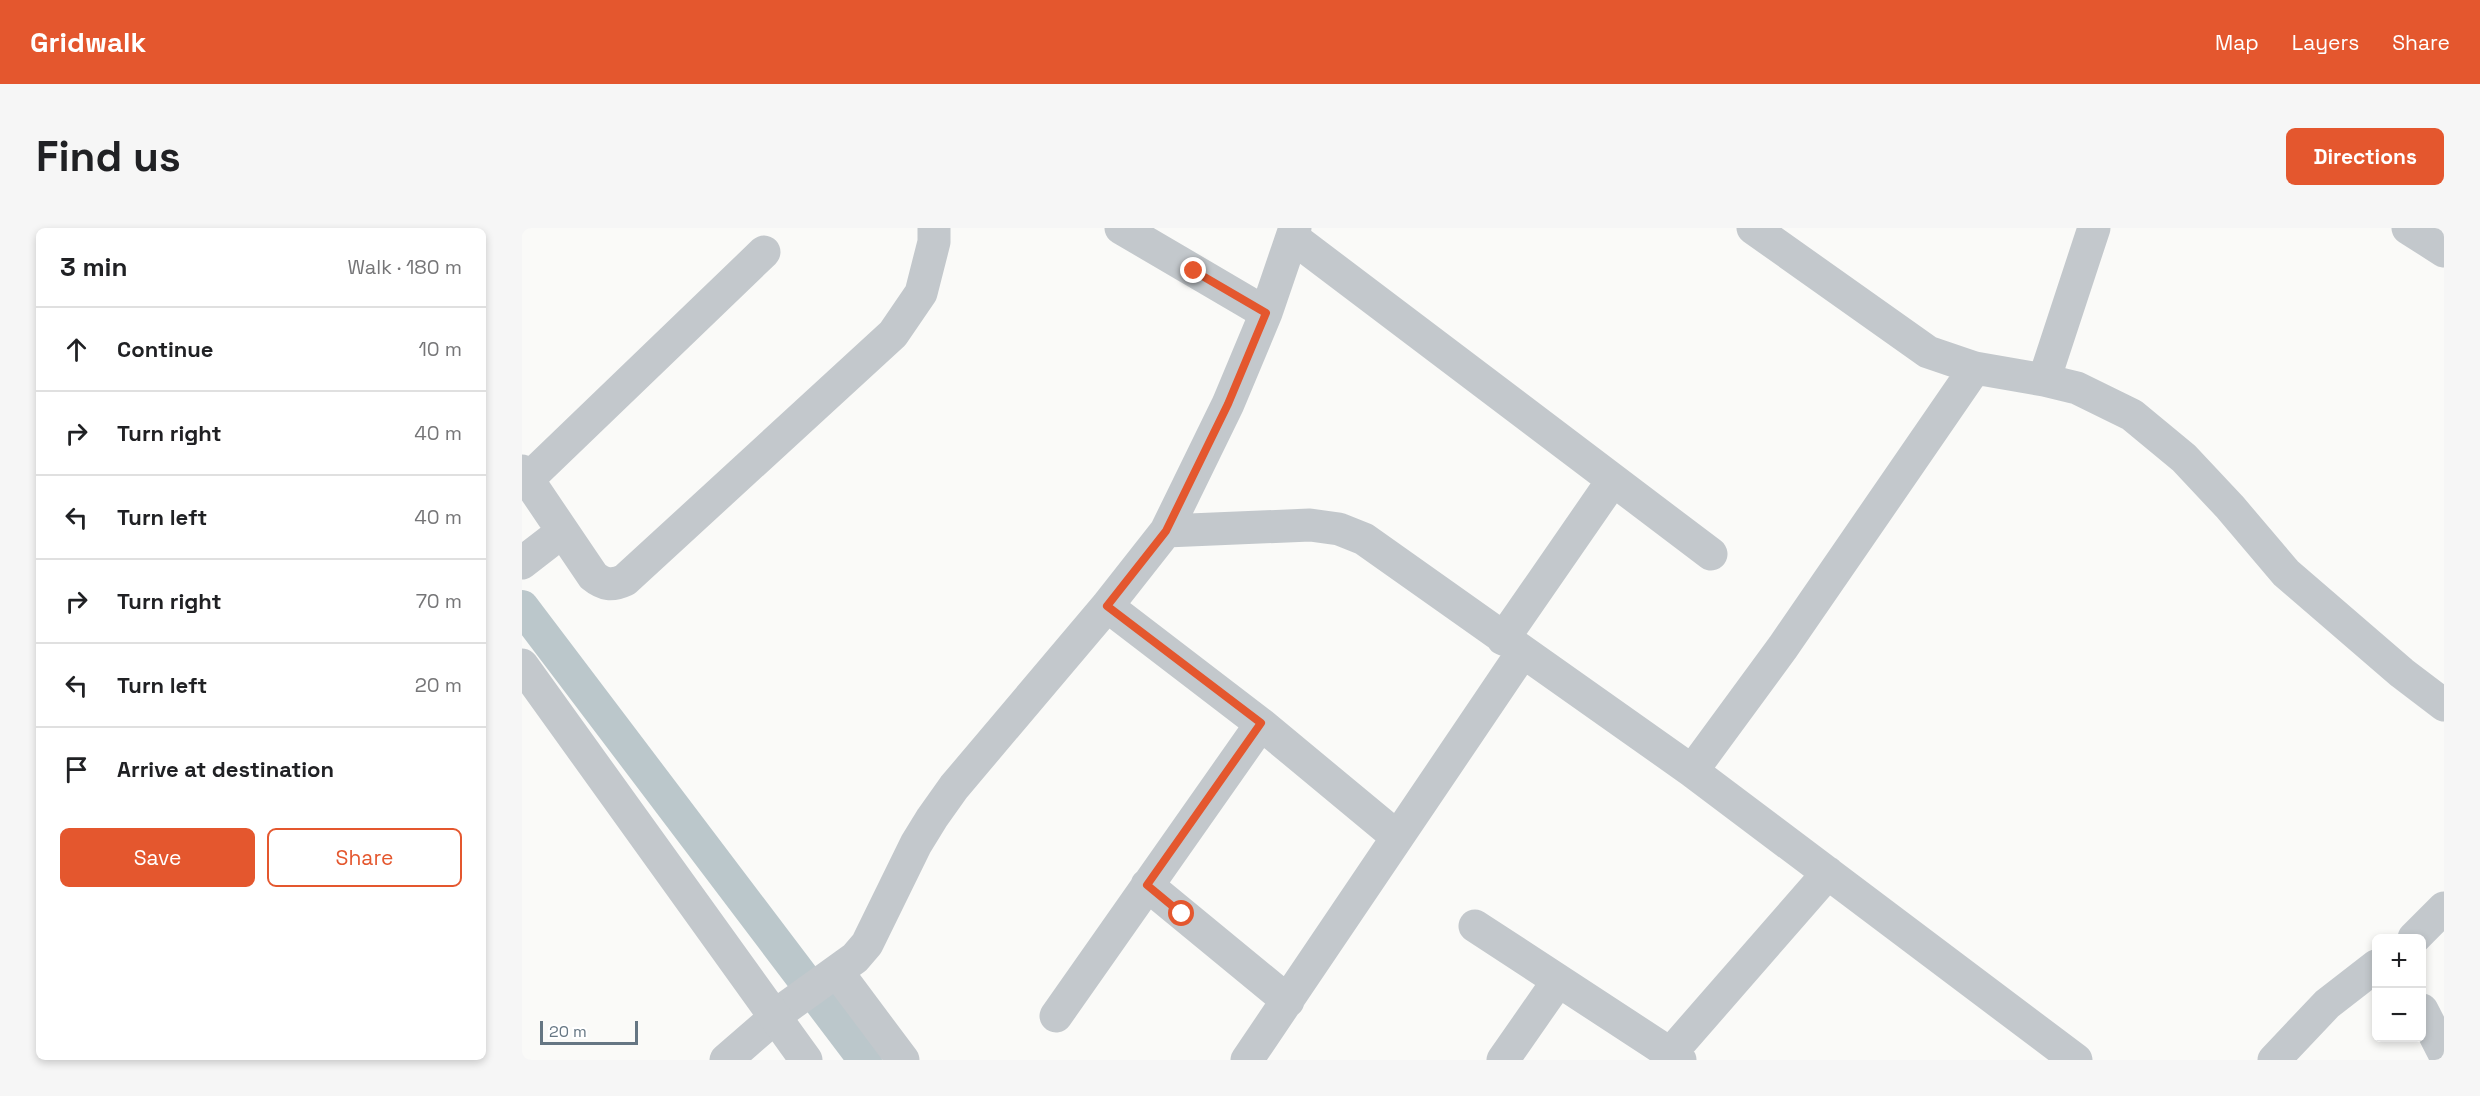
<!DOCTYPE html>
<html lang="en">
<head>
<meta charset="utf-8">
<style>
	:root { --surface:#fff; --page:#f6f6f6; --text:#202124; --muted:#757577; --line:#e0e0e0; --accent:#e4572e }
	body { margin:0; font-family:"Space Grotesk",sans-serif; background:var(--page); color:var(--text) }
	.controls { position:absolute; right:18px; bottom:18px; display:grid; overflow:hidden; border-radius:9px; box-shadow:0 3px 9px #0003 }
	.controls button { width:54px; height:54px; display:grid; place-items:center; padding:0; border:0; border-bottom:2px solid var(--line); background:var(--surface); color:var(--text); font:30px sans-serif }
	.scale { position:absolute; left:18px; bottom:15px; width:98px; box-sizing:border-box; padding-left:6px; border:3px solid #657683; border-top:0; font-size:16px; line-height:21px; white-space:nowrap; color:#657683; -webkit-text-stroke:4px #fff; paint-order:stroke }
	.stop { position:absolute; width:18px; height:18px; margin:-14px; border:4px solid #e4572e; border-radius:50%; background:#fff }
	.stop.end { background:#e4572e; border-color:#fff; box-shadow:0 2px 6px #0008 }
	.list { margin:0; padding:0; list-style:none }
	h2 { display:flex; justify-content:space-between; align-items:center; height:78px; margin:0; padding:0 24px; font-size:26px }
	h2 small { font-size:20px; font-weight:400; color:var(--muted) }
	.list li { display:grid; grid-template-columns:39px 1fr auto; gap:18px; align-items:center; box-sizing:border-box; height:84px; padding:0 24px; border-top:2px solid var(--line) }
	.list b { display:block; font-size:22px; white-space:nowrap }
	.list em { font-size:20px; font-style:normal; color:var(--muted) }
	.actions { display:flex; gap:12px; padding:18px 24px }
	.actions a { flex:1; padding:14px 0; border:2px solid var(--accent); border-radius:9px; text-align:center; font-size:21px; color:var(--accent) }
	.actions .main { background:var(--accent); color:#fff }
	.icon { flex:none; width:33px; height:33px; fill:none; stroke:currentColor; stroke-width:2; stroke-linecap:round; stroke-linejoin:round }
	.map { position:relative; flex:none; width:1922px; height:832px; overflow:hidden; border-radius:9px }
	header { display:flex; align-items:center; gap:36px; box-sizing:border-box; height:84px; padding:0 30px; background:var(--accent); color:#fff }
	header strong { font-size:28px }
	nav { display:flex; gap:33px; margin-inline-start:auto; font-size:21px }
	.intro { display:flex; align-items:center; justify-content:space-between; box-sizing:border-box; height:144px; padding:0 36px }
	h1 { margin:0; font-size:42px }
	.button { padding:15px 27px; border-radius:9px; background:var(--accent); color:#fff; font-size:21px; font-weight:700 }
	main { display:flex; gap:36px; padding:0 36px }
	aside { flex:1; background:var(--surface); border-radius:9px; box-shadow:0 3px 9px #0003 }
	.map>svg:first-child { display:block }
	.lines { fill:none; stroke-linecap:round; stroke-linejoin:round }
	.canal { stroke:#bbc7cb; stroke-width:34 }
	.minor { stroke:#c3c8cc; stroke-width:33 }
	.tertiary { stroke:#c3c8cc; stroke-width:33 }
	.route { stroke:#e4572e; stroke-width:8 }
</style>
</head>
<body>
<header>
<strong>Gridwalk</strong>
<nav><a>Map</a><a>Layers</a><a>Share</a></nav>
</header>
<div class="intro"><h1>Find us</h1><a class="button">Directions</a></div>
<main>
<aside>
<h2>3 min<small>Walk · 180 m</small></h2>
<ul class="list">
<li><svg class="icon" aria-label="ahead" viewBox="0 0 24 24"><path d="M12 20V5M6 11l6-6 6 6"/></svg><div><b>Continue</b></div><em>10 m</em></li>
<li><svg class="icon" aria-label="right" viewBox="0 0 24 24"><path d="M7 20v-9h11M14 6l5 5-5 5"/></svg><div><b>Turn right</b></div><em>40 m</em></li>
<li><svg class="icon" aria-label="left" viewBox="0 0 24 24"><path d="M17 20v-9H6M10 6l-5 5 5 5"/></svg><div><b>Turn left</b></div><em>40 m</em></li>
<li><svg class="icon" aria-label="right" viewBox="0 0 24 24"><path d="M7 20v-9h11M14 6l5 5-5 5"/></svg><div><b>Turn right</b></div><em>70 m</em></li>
<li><svg class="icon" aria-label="left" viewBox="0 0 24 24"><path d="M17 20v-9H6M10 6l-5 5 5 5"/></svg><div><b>Turn left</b></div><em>20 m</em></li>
<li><svg class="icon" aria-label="arrive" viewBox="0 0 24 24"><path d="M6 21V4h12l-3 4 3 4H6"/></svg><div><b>Arrive at destination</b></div></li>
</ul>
<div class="actions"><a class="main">Save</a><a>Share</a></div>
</aside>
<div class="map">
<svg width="1922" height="832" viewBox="0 0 1922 832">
	<rect width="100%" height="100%" fill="#fafaf8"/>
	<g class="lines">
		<path class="canal" d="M0,379L343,832"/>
		<path class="minor" d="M599,0L744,85
			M1231,0L1406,124L1453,140L1522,152L1555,160L1610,187L1662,230L1708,279L1764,345L1880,445L1922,477
			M1886,0L1922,23
			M770,9L1189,326
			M1522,152L1572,0
			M0,243L71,348C82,357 90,358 103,352L371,106L399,65L412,14V0
			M6,251L242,24
			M644,303L788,297L817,301L842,311L1170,543L1554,832
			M0,335L40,304
			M585,378L739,496L874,608
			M981,411L1091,252
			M1170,543L1261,419L1453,140
			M625,657L766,773
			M953,698L1158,832
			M316,745L381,832
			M534,788L739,496
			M1148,826L1306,645
			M204,832L265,779L333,730L345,716L394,616L410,590L432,559L585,378L644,303L706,176L744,85L773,0
			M725,832L1000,425
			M981,832L1036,753
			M1752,832L1805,776L1854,738"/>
		<path class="tertiary" d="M0,437L284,832
			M1892,710L1922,680
			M1900,782L1922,825"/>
	</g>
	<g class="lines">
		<path class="route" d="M660,686L625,657L739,495L585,378L644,303L706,176L744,85L672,43"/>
	</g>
</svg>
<div class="controls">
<button>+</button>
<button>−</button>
</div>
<div class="scale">20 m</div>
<div class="stop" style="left:660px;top:686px"></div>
<div class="stop end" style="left:672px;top:43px"></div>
</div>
</main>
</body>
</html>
